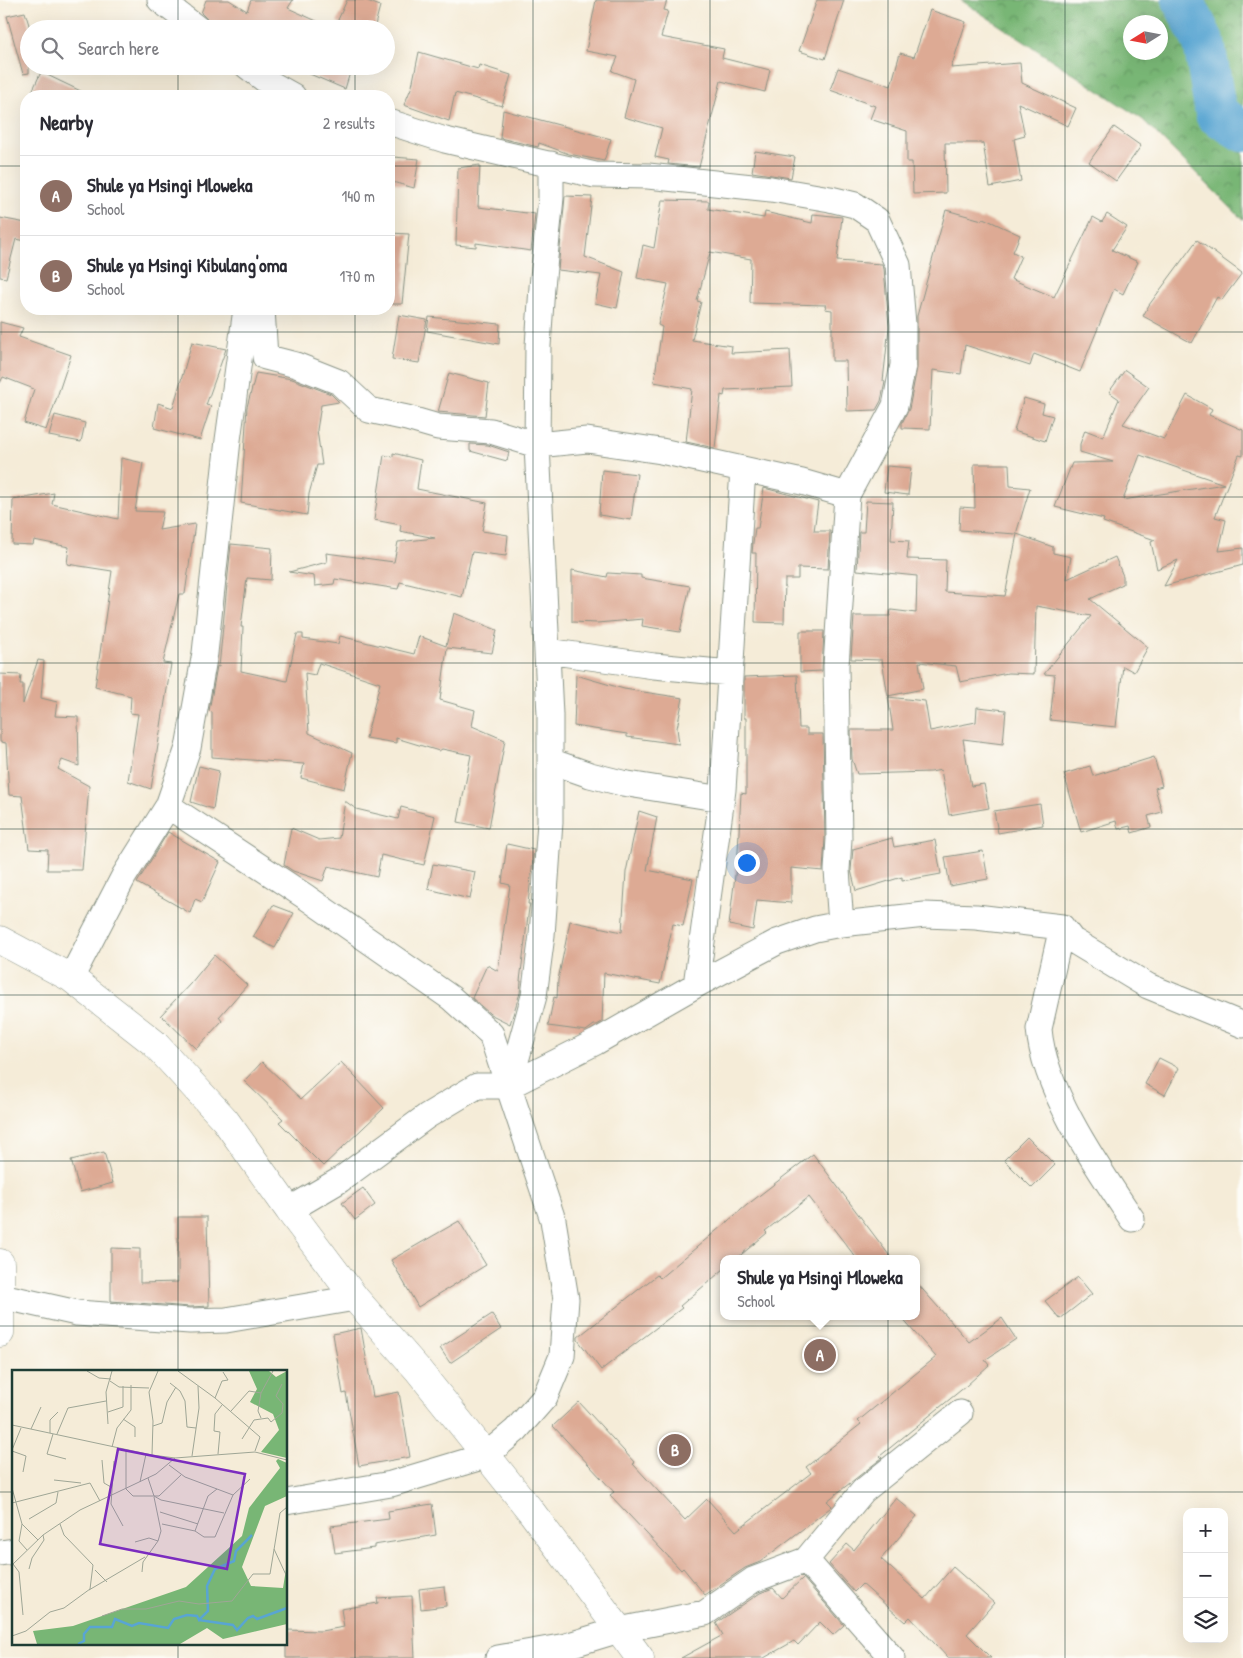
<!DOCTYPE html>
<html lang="en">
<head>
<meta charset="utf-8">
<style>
	:root { --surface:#fff; --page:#f7f7f7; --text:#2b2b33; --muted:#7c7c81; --line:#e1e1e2; --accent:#0f766e }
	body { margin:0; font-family:"Patrick Hand",sans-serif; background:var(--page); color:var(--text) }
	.controls { position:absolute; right:15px; bottom:15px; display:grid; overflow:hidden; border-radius:10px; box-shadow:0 5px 20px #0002 }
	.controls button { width:45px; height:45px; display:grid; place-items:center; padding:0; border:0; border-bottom:1px solid var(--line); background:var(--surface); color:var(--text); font:25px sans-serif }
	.compass { position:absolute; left:1123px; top:15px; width:45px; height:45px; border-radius:50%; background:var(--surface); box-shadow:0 5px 20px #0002; rotate:259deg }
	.you { position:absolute; left:746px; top:862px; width:18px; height:18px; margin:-12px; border:4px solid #fff; border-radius:50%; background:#1a73e8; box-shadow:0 0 0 8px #1a73e833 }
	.badge { display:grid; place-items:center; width:32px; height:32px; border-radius:50%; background:var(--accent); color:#fff; font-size:16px; font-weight:700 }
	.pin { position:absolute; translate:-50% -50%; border:2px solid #fff; box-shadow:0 1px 5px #0006 }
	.popup { position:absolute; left:720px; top:1255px; width:200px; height:65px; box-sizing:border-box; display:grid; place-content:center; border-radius:10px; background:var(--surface); filter:drop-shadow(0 1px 4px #0005); font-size:16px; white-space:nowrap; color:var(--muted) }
	.popup b { font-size:19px; color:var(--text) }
	.popup::after { content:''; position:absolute; left:50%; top:100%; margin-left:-10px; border:10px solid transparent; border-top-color:var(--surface) }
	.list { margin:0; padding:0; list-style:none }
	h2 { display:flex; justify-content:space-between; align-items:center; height:65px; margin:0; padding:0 20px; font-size:21px }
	h2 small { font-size:16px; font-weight:400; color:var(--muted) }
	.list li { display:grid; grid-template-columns:32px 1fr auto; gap:15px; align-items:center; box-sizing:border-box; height:80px; padding:0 20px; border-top:1px solid var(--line) }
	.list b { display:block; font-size:19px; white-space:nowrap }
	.list p { margin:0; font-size:16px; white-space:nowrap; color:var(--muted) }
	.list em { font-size:16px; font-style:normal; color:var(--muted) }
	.icon { flex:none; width:28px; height:28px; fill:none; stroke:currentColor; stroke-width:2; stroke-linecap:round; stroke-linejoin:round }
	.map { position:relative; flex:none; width:1243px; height:1658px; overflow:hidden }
	.search { position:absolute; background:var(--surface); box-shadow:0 5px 20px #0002; left:20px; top:20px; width:375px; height:55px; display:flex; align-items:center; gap:12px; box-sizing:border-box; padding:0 18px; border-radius:28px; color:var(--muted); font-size:19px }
	.panel { position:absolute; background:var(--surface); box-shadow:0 5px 20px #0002; left:20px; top:90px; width:375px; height:225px; border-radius:20px }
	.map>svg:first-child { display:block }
	.forest { fill:url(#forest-crowns); stroke:#4c7a54; fill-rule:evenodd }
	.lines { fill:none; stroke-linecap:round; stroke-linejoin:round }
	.river { stroke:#59a5d2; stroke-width:42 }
	.building { fill:#ddaa94; fill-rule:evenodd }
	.minor-casing { stroke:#8a9486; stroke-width:27 }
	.secondary-casing { stroke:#8a9486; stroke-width:29 }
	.trunk-casing { stroke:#8a9486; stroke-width:29 }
	.minor { stroke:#fff; stroke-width:25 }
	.secondary { stroke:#fff; stroke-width:28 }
	.trunk { stroke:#fff; stroke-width:28 }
	.grid { fill:none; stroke:#1f3d34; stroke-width:1; stroke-opacity:0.55 }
	.inset-river { fill:none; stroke:#59a5d2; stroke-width:2.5 }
	.inset-road { fill:none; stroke:#9fa696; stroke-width:1 }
	.view { fill:#7b2cbf; fill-opacity:0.15; stroke:#7b2cbf; stroke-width:2.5 }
	.inset-edge { fill:none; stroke:#1f3d34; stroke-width:2.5 }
</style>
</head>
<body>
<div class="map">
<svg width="1243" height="1658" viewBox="0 0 1243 1658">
	<defs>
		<pattern id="forest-crowns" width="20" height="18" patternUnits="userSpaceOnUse" patternTransform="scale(1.25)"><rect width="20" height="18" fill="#78b675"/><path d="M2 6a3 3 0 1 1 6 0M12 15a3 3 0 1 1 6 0" fill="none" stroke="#629561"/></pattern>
	</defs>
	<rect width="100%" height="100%" fill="#fdfcf7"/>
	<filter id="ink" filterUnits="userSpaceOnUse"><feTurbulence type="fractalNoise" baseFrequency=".02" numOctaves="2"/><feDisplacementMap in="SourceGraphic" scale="10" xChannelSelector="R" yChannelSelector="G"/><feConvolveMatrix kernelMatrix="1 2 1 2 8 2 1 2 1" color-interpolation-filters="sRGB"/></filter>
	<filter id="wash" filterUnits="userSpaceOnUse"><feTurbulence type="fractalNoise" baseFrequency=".0096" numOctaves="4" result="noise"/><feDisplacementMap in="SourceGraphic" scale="20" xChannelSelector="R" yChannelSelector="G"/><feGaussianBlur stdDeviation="1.12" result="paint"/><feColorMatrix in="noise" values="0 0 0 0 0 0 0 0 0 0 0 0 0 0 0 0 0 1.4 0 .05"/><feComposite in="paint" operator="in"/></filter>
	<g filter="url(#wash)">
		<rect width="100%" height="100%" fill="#f5ecd8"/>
		<path class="forest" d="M961,0H1243V220L1142,119ZM1130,22H1160V52H1130Z"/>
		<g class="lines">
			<path class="river" d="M1183,0L1204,43L1216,114L1243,131"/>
		</g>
		<g id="blocks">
			<path class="building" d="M206,0H229L247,11L251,0H293L288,8L334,29H226L210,22L201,13Z
				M347,0H365L380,6L374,29H354L337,22Z
				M596,0H667L664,10L668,11L661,37L724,49L722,58L770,70L765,92L721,81L699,167L668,164L669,160L655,157L662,128L624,117L634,79L612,71L618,57L586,51Z
				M817,0H844L825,59L799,51Z
				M930,10L966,22L951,68L1020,63L1022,83L1076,108L1068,126L1018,103L1025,136L1014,139L1021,181L990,187L983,143H945L946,193L913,194L912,162H907V131L870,119L875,106L830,90L838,68L891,86L900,53L914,57Z
				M25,12L29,25V73L23,74L7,16Z
				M419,52L478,69L479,65L511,75L502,106L455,93L449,121L404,105L412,86Z
				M291,66H352L345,89Z
				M41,72L91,96H30Z
				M503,110L611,139L604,161L569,154L539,143L538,147L500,138Z
				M1114,127L1141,146L1116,181L1089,162Z
				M755,151L795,157L791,178L752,172Z
				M393,157L419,159L414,188L389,181V169Z
				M480,165L478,207L535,214L531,251L476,243V247L456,245L458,168Z
				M565,196L592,197L585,257L624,272L617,308L595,303L601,275L558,270Z
				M662,200L709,201L708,209L764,218L765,212L812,223L813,214L842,217L837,261L882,264L884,269L889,327L883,381L885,382L881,401L876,410L847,411L846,361H832V310L825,309L826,305L750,303L751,259L710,252L697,301L701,302L692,340L732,346L731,353L790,350L792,387L725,390L724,396L721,395L715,448L686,442L692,389L654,382L662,327L658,325L668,284L637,278L643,245L654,248Z
				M946,210L982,220L983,218L1020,235L1013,252L1021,256L1011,279L1054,297L1093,217L1102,222L1107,214L1127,227L1112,250L1138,262L1123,294L1114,289L1080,372L1034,354L1030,366L965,345L961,374L933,370L930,429L902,428V423L909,409L917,368V316Z
				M0,218L26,223V241L16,239L6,278L0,277Z
				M389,233L409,234L402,304H389Z
				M1197,240L1242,273L1222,300L1217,297L1192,343L1143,316L1149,305Z
				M399,315L427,320L419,363L392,359Z
				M429,317L500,324L499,344L427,331Z
				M0,322L23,328L19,337L71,355L46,430L24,423L34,389L3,377L0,383Z
				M192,342L226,349L206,405L211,406L200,440L154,428L158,403L173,408Z
				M1125,370L1149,387L1123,424L1164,439L1187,395L1212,409L1209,415L1243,430V456L1239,455L1215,517L1226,520L1219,551L1243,548V565L1164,586L1178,560L1157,569L1151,542L1155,540L1103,522L1104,519L1055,507L1072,463L1113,462L1080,452V444L1085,430L1103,437L1119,399L1109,392ZM1140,455L1224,484L1123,500Z
				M256,373L292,379L331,394L339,402L321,405L317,430L322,465H317L309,494L307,515L241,503L247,407Z
				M449,373L489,383L485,416L438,412Z
				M1024,398L1044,404L1042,413L1053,416L1045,441L1014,431Z
				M55,415L85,423L81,442L49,436Z
				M470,444L488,445L509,452L507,461L470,451Z
				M393,453L421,460L417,489L487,503L482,531L508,535L506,556L472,552L462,597L400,582L398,589L335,579L334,584L315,586L314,576L289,572L327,562L326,553L394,562L398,542L435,538L400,531L401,525L374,520L384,455L393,457Z
				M121,458L143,463L135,511L163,512L159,530L195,524L185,594H179L163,663L171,664L151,789L128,781L138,714L130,713L131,696L95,687L112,571L67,564L69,547L34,540L33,545L12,544L13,500L54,493L52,504L118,519Z
				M974,464H1009L1010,486L1030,488L1016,534L959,530L960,507L975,508Z
				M887,466L911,468L908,495L884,492Z
				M602,470L637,474L631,520L599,515Z
				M764,488L818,502L814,531H830L828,569L798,568V579H785L784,623L755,622L756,553H752L753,543L755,528H758Z
				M866,501L893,502L891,540L909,541L907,559L946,560L945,592L1005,596L1017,534L1053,547V553L1071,557L1067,579L1115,557L1123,576V584L1090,599L1148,647L1134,672L1123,666L1116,727L1050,720L1055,675L1044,674L1091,616L1036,606L1034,674L1008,673L960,682L956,666L919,662L923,689L888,696L882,660L851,659L854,616H890L891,610L916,613L917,576L857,570L859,532H864Z
				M231,544L272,548L271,580L247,578L241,627H243L241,671L287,681L297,634H303V639L338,644L340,636L414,654L419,636L446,646L454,613L497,630L492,653L447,648L440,700L475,710L472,726L505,740L489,828L458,822L471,755L442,749L439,751L396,738V743L366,738L380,683L319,663L315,675L305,673L309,733L352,753L344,789L301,778L304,764L212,757V712L209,711L217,666L219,667Z
				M572,570L607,577L608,573L641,575V578L690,586L680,632L642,626L643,619L597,623L572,622Z
				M800,631H824L822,671L800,672Z
				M38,660L44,661L41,698L57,702L55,716L78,717L79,766L62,760L58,769L89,786L82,870H47L48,850L29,849L22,796L9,795L6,743L0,742V674L21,675L20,684H23V704Z
				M576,675L624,689L683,698L677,728L679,744L627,737V734L574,726Z
				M797,675L799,728H807V734H823L825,839L823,871L791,868V903L757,900L753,930L729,925L738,851L741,793L746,794V718H744V677Z
				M888,697L925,701L930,731L976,722L977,707L1006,710L1003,744L963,739L971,786L984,784L989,808L949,815L941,770L931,772L857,774L852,759L851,730H893Z
				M1154,757L1162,786L1155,788L1162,812L1148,816L1151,827L1132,833L1130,826L1118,829L1116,821L1081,832L1064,774L1090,766L1093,776Z
				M199,766L219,771L213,809L191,802Z
				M345,801L356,809L398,819L401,807L435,816L424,865L381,855L377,877L328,866L323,881L293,871L284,865L291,828L319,840L339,838Z
				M1040,804L1043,825L998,833L994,811Z
				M639,811L657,817L647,870L693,879L683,926L673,924L660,984L604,973L602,1022L597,1025H594L586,1031L548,1026L554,997L557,998L558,980L570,921L622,932L626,872Z
				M168,832L220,862L202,902L195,899L190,913L137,883Z
				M892,838L894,847L935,840L941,874L902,881V877L856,891L851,870L853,849Z
				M507,844L534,850L528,904H530L529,908L520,981H521L520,993L510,1024L490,1014L472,998L487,965L498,971L510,885L502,883Z
				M983,851L988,879L950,886L945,857Z
				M433,864L475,872L470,899L428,889Z
				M273,905L294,913L275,948L253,937Z
				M214,955L247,985L219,1017L222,1021L196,1049L161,1015L191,983Z
				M1159,1058L1179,1068L1165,1095L1145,1084Z
				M262,1062L301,1099L341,1062L384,1108L323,1166L279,1122L283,1119L244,1081Z
				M1027,1137L1055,1165L1032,1188L1004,1160Z
				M104,1152L113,1183L80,1192L71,1160Z
				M813,1154L892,1259H857L809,1197L765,1231L767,1233L736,1259H724V1269L680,1306L682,1308L601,1370L578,1340V1337L657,1275L660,1278L747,1205Z
				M363,1188L375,1205L355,1220L342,1203Z
				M178,1217H207L209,1306L190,1307L111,1301V1248L140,1249V1283L178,1282Z
				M459,1221L486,1265L418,1307L391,1260Z
				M1078,1277L1092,1294L1060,1319L1045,1301Z
				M916,1282L969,1342L1002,1318L1016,1339L985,1360L989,1365L966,1386L880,1456L882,1458L827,1501L832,1506L830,1508L760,1562L745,1568L705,1595L683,1568L681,1570L610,1495L614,1492L553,1426L579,1402L635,1463L633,1464L685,1520L707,1499L736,1531L811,1473L806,1467L861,1424L858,1421L936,1357L900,1316H916Z
				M492,1314L501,1329L450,1363L440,1348Z
				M361,1328L373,1397L399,1392L410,1457L359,1466L346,1393L343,1394L333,1334Z
				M896,1498L917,1516L881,1559L925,1599L953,1567L994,1603L967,1634L991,1658H948L910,1617L905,1622L862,1584L854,1592L829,1564L847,1544L854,1550Z
				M432,1504L436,1535L374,1545V1548L335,1553L331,1526L389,1519L388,1511Z
				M803,1578L844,1625L833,1635L820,1622L798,1645L794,1641L764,1658H681L723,1635L716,1623L760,1593L773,1588L782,1598Z
				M444,1586L446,1606L421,1609L419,1589Z
				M412,1596L415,1658H286V1630L321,1631L344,1627L341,1609L378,1603L377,1598Z"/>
		</g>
	</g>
	<g filter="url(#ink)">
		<use href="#blocks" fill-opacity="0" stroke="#8a9486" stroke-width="1"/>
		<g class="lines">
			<defs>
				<path id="minor" d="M160,0L198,29
					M247,66L268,82L293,96
					M389,122L445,140L595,175L648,176L771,189L830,199L855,205L877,220L898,265L903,324V365L895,406L847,495L836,666L839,839L837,870L841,924
					M262,309L265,357L296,365L339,382L369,410L407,418L438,427L491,431L537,445L587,440L661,451L802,482L847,495
					M547,651L654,666L730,673
					M550,761L590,775L622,783L722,799
					M168,806L306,897L451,998L491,1034L553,1220L566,1299L562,1356L545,1397L516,1430L485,1456L391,1484L286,1502
					M1062,927L1039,1029C1044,1091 1098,1168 1132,1219
					M71,978L124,876L168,806L188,748L205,653L228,440L246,309
					M696,985L723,790L743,469
					M509,1086L596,1042L696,985L777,942L815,929L841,924L925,915L976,917L1062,927L1072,940L1148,986L1243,1025
					M289,1210L340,1180L427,1116L477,1086H509L534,996L542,935L550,822V715L537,445L538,346L542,287L551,198V164
					M1,1296L77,1313L190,1321L226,1320L355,1298
					M0,1553L14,1551
					M806,1560L892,1658
					M498,1658L566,1646L619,1630L705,1613L753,1580L806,1560L863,1491L960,1413"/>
				<path id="secondary" d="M0,940L71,978L154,1043L225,1120L289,1210L355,1298L418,1370L530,1510L640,1658"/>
				<path id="trunk" d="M0,1263V1333"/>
			</defs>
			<use href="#minor" class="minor-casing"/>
			<use href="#secondary" class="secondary-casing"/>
			<use href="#trunk" class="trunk-casing"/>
			<use href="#minor" class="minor"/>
			<use href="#secondary" class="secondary"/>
			<use href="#trunk" class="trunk"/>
		</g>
	</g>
	<path class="grid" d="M178,0V29M355,0V29M533,0V1658M710,0V1658M888,0V1658M1065,0V1658M178,66V96M355,66V96M0,166H26M389,166H1243M178,309V1372M355,309V1658M0,332H1243M0,497H1243M0,663H1243M0,829H1243M0,995H1243M0,1161H1243M0,1326H1243M0,1492H14M286,1492H1243M178,1644V1658"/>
	<g transform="translate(12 1370)">
		<rect width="275" height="275" fill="#f5ecd8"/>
		<path d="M237,1H257L264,7L275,1V88L249,82L267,60L261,44L238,32L245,19ZM266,89L275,93V126L253,136L230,197L239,216L271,218L275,193V254L211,269L195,258L168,274H25L21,261L61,256L174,217L230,166L237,138L268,98L264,91Z" fill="#78b675"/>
		<path class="inset-river" d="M187,250L221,255L225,260L236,248L241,246L245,249L275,238M66,274L72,271V264L78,257H100L103,249L120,256L127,253L156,258L162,249L175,245L185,246L187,250L196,241L195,216L203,199L222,191L224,181L240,165"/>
		<path class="inset-road" d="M75,1L87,8L99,9M166,1L203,28L248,67L243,81M98,11L107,17L137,18M158,13L168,21L173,31L175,57L184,58M203,28L210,11L216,10L211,2M219,41L237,21L249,23M96,42L111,37V16M249,48L246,41L249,23L261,1M111,49L123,57V67M96,54L94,22L100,1M0,55L140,85L163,88L243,82L275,90M141,56L150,53L155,32L164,17M19,59L29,37M38,63V50L46,42M41,64L35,84L54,89M45,64L56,38L94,31M230,69L242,50L256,48L259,52L270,43L271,34L264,26L270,14M100,77L105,58L119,40V15M0,80L9,58M114,80V119L121,126H147L169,105M0,81L14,86L11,102M206,84L208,62L202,61L203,44L210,35M140,85L141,51L137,22L146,1M180,86L187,38L186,16M90,90L92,113L99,117M102,91L99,134L111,156M136,108L142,126L149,130L212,143M42,110L69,113M128,112L134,84M0,118L10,154L7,171L15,180M221,125L238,109M0,133L78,113L88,131M148,142L186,154M17,149L44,133L46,122M10,154L26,170M150,154L183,161L192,167H203L221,125L173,107L157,95M183,161L196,126L205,119M123,172L137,168L146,171M262,179L275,207M1,194L7,202L11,245M0,195L31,165L68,140L144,104L163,88M17,199L20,188L32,170L31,165M83,200L95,212M130,202L131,192L146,171L149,161L142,127M77,220L133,187M90,246L110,239H134L167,231L187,234L220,231L241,204H258L268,143L275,137M0,266L14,261L38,242L52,238L78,219L81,195L52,165L48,154"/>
		<path class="view" d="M106,79L233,104L215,199L88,174Z"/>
		<rect width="275" height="275" class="inset-edge"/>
	</g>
</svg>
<div class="controls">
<button>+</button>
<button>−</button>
<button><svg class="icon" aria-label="layers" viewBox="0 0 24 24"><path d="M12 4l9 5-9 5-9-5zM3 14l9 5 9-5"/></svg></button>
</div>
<svg class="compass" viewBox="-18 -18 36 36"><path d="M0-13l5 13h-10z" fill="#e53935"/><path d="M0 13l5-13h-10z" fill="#7c7c81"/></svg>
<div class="you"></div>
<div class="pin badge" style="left:820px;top:1355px;background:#8d6e63">A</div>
<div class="popup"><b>Shule ya Msingi Mloweka</b>School</div>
<div class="pin badge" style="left:675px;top:1450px;background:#8d6e63">B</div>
<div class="search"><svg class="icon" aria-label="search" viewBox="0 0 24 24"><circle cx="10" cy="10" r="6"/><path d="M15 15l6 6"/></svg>Search here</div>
<section class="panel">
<h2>Nearby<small>2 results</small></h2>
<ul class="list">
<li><span class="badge" style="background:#8d6e63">A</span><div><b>Shule ya Msingi Mloweka</b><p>School</p></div><em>140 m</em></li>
<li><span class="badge" style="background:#8d6e63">B</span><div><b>Shule ya Msingi Kibulang'oma</b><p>School</p></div><em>170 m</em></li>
</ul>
</section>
</div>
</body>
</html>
